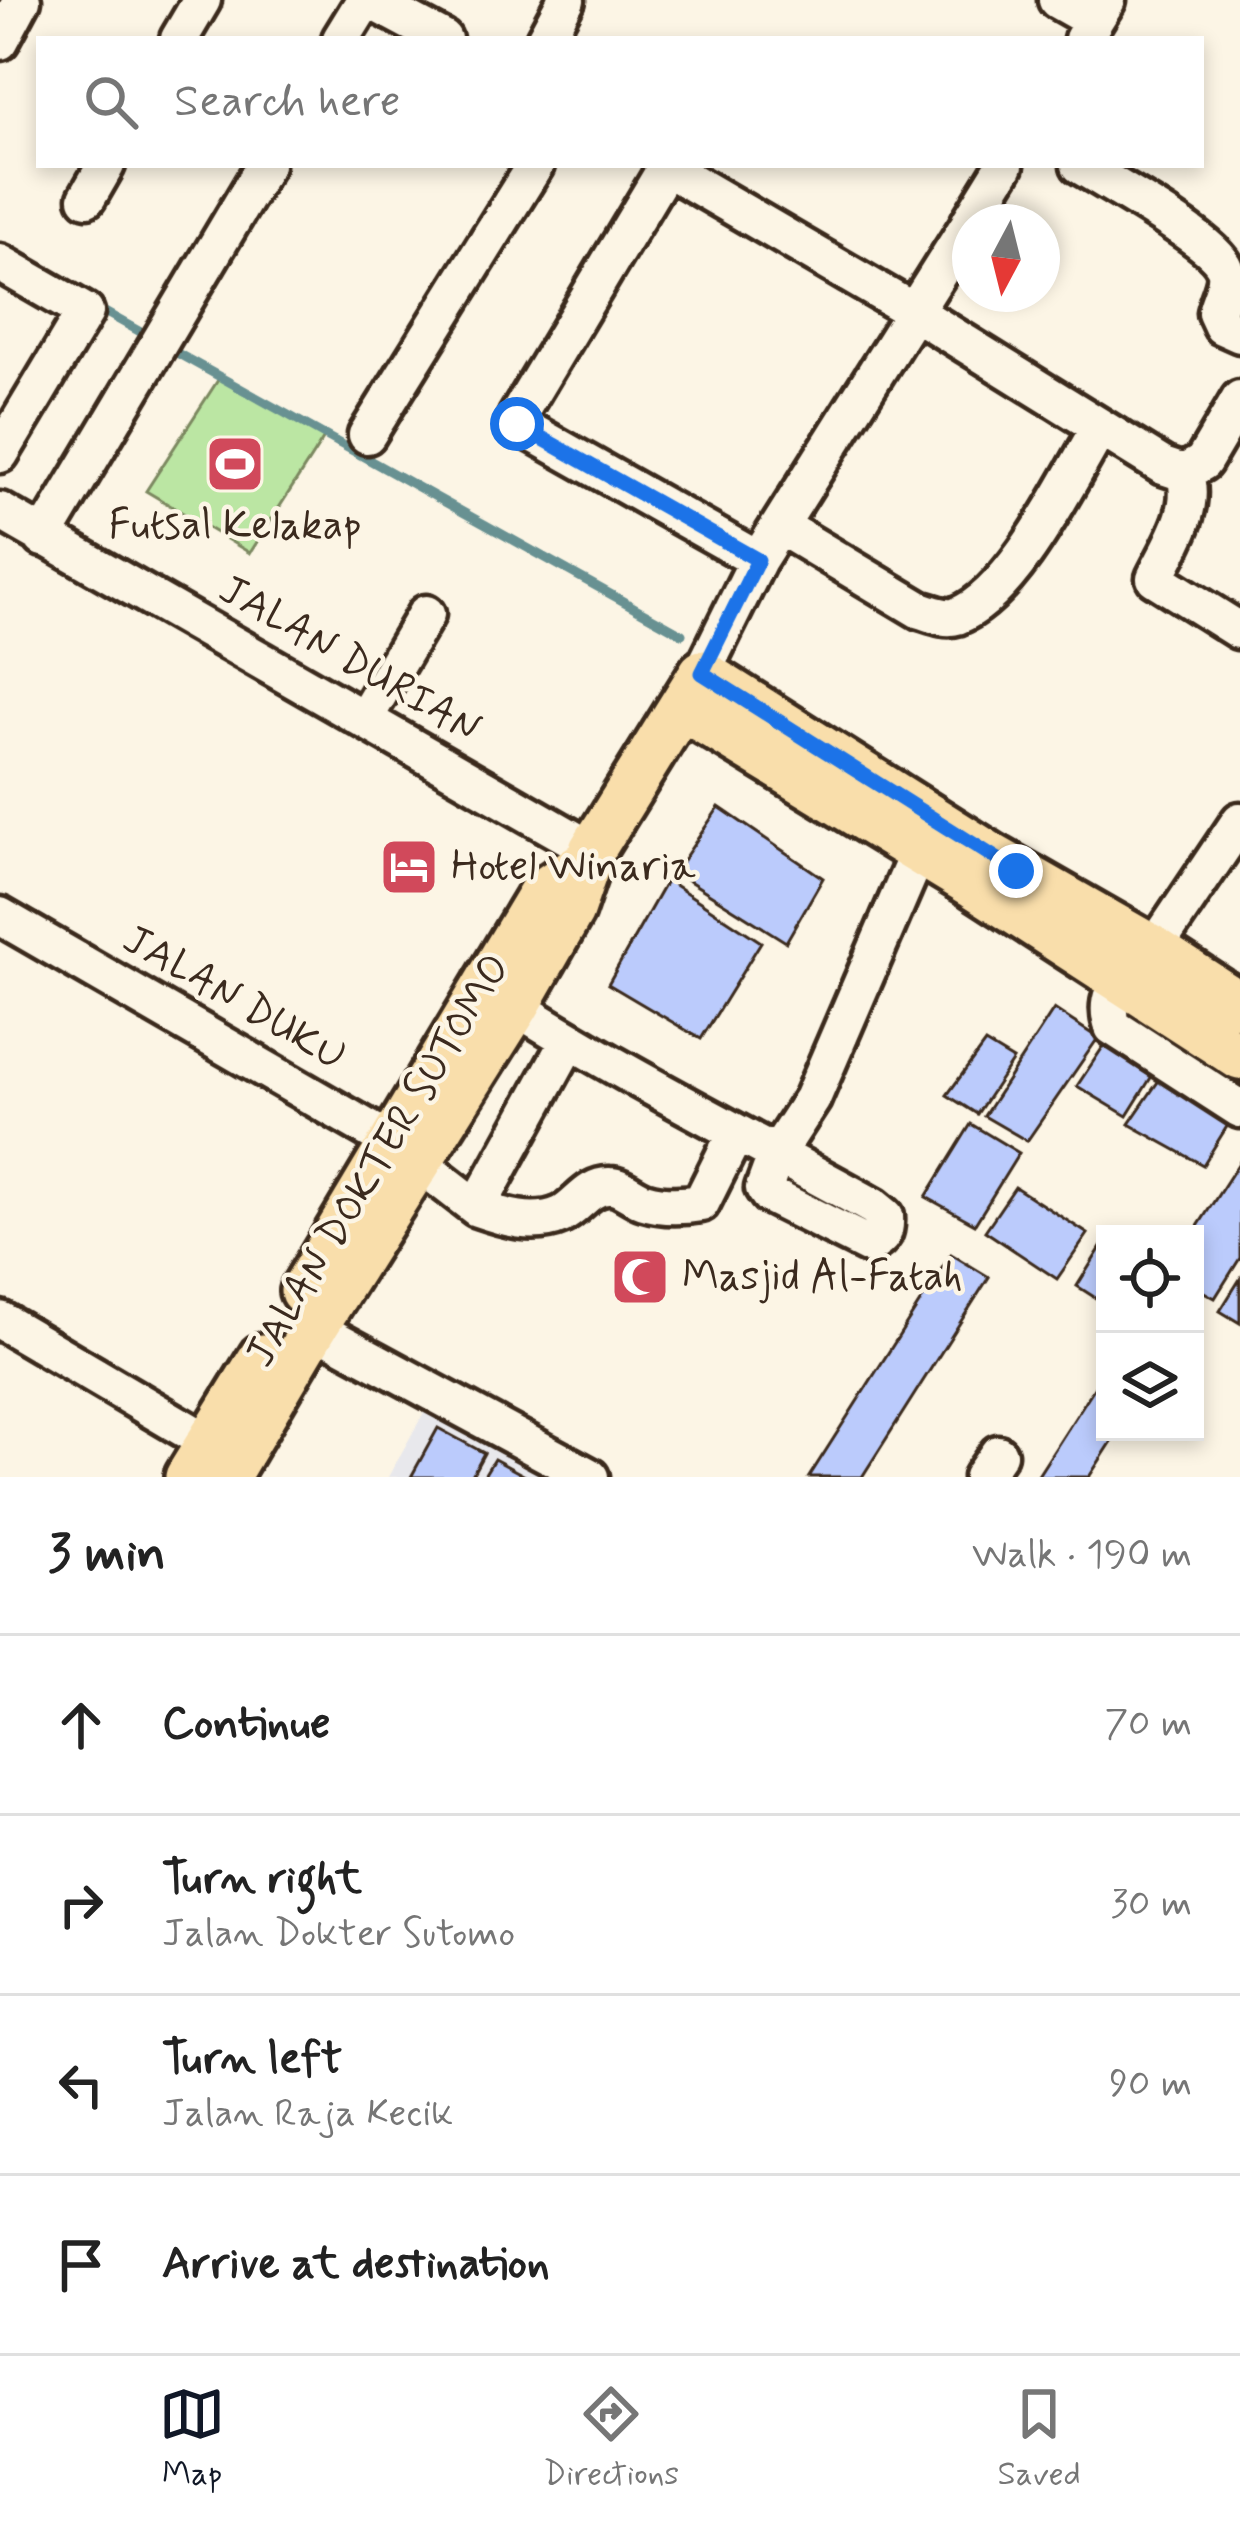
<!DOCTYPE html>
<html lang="en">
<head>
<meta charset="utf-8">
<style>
	:root { --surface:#fff; --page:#f2f2f2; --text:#222; --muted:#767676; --line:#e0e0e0; --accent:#111827 }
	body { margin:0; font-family:Mynerve,sans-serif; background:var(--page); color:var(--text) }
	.controls { position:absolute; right:36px; bottom:36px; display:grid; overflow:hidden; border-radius:0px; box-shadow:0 6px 18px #0003 }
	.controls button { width:108px; height:108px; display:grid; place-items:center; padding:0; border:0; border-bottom:3px solid var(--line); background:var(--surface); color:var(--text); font:60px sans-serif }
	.compass { position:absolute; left:952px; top:204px; width:108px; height:108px; border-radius:50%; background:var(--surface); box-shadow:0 6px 18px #0003; rotate:187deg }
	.stop { position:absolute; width:36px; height:36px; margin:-27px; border:9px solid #1a73e8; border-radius:50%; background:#fff }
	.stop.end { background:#1a73e8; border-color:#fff; box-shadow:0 3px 12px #0008 }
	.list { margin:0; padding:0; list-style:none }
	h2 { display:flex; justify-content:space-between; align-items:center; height:156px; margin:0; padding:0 48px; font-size:51px }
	h2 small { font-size:39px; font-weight:400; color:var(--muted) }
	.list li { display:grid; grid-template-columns:78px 1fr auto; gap:36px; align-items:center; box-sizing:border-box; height:180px; padding:0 48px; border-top:3px solid var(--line) }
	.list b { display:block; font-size:45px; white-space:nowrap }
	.list p { margin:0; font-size:39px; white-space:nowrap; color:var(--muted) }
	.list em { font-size:39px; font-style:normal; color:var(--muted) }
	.icon { flex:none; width:66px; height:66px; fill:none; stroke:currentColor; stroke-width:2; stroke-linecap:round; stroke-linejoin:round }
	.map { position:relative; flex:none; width:1240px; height:1477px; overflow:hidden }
	.search { position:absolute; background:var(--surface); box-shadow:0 6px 18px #0003; left:36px; right:36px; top:36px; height:132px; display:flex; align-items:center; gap:30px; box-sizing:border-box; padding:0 42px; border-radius:0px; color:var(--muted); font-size:45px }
	.sheet { height:876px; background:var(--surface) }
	nav { display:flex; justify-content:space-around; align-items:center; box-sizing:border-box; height:168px; border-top:3px solid var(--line); background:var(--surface); font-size:33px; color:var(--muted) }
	nav a { display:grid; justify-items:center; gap:6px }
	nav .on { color:var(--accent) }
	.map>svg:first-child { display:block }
	.built { fill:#e8e8ec }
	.green { fill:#bbe6a3; stroke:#7b8860; stroke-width:3 }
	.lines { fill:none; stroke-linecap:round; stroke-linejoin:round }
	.stream { stroke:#679192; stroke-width:9 }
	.building { fill:#bbcbfc; stroke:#3b2a1e; stroke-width:3 }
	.minor-casing { stroke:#3b2a1e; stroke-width:45 }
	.major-casing { stroke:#3b2a1e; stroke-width:54 }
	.minor { stroke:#fcf5e5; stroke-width:36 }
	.major { stroke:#f9deab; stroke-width:45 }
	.route { stroke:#1a73e8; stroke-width:15 }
	.labels { text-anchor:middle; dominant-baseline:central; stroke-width:9; stroke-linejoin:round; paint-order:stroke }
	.poi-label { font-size:42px; fill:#3b2a1e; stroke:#fcf5e5; text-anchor:start }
	.street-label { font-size:42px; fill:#3b2a1e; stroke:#fcf5e5 }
</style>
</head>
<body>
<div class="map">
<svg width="1240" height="1477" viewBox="0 0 1240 1477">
	<rect width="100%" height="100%" fill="#fcf5e5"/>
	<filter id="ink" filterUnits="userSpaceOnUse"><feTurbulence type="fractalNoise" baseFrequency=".00833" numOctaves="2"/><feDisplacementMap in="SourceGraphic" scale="24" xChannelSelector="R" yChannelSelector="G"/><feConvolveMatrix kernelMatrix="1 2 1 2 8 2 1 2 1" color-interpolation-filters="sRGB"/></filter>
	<g filter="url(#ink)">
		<path class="built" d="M426,1409L548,1477H388Z"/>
		<path class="green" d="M220,377L325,436L250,553L146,491Z"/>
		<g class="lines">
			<path class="stream" d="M94,306L153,339
				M168,348L682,634"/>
		</g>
		<path class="building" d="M719,807L823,878L786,942L675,872Z
			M667,880L761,942L701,1039L608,984Z
			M1054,1009L1098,1038L1027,1141L984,1116Z
			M1109,1038L1157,1068L1127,1116L1077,1086Z
			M985,1043L1013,1060L977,1114L947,1095Z
			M1162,1076L1231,1120L1203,1165L1129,1124Z
			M971,1124L1019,1153L975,1224L926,1197Z
			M1240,1161V1258L1215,1298L1195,1287L1193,1234Z
			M1015,1187L1088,1234L1057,1279L985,1231Z
			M1105,1241V1304L1077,1286Z
			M951,1254L989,1277L862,1477H809Z
			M1240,1279V1323L1220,1311Z
			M1105,1371V1432H1118L1089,1477H1037Z
			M438,1428L484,1453L471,1477H411Z
			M494,1459L527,1477H483Z"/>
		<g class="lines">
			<defs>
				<path id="minor" d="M370,0L443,39
					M1057,0L1094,21
					M179,39L202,0
					M341,39L365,0
					M545,39L566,0
					M1083,39L1107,0
					M0,41L22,0
					M662,165L916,313L1163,466L1184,473L1203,462L1240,399
					M1080,165C1110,184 1214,240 1225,268C1230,282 1219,299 1216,313L1222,326L1240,334
					M666,168L517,417V424L758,560
					M87,198L106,165
					M970,222L1005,165
					M0,263L85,312L0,454
					M367,435L535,165
					M1184,473C1198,507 1170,547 1155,578L1238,630
					M0,511L592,850
					M780,526L920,610C931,613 945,620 957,616C1014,594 1068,481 1099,429
					M43,538L265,165
					M702,673L758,560L970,223
					M364,719L426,614
					M0,916L393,1143L477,1208L569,1040
					M1154,949L1240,821
					M1119,978C1111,996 1106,1007 1113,1027L1240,1109
					M516,1007C632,1080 755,1141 874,1207L885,1216C886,1232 883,1238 869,1245L769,1195L764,1188L777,1153L812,1099L918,853
					M477,1208C503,1217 534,1227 561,1215C578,1207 588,1185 610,1186C622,1186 632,1197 644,1201C663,1207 683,1206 701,1203L736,1133
					M0,1320L209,1443
					M314,1328L590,1477
					M982,1477L998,1454"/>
				<path id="major" d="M683,708L974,885L1240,1057
					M303,1291L541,893L587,861
					M188,1477L262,1357
					M226,1477L314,1328L516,1007L571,911L592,850L702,673L993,857L1154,949L1240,1005"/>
			</defs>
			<use href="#minor" class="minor-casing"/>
			<use href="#major" class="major-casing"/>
			<use href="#minor" class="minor"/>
			<use href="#major" class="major"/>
		</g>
	</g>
	<g class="lines" filter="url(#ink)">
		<path class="route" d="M517,424L758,560L702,673L1016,871"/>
	</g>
	<defs>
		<symbol id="stadium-square" viewBox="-11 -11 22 22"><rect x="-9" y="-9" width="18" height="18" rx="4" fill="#d1495b" stroke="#fcf5e5"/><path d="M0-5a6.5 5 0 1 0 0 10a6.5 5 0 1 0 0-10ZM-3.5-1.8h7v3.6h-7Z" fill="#fff"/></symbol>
		<symbol id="hotel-square" viewBox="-11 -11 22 22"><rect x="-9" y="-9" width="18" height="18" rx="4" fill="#d1495b" stroke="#fcf5e5"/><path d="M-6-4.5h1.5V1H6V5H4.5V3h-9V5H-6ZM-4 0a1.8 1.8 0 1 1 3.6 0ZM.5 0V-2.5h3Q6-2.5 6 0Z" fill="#fff"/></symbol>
		<symbol id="mosque-square" viewBox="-11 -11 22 22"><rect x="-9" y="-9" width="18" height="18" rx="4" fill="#d1495b" stroke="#fcf5e5"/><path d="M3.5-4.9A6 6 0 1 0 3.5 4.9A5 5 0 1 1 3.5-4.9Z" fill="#fff"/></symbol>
	</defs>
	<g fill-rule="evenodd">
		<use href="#stadium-square" x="202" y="431" width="66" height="66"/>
		<use href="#hotel-square" x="376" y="834" width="66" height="66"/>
		<use href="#mosque-square" x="607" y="1244" width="66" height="66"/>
	</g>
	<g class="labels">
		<g class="poi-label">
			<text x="235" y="526" text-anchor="middle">Futsal Kelakap</text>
			<text x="451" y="867">Hotel Winaria</text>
			<text x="682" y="1277">Masjid Al-Fatah</text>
		</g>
		<g class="street-label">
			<text transform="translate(349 660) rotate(30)">JALAN DURIAN</text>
			<text transform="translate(234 999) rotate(30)">JALAN DUKU</text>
			<text transform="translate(379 1161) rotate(-59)">JALAN DOKTER SUTOMO</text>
		</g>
	</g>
</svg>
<div class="controls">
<button><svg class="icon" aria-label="locate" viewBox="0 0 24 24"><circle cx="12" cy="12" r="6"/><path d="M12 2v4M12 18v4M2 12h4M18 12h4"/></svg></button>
<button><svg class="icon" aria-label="layers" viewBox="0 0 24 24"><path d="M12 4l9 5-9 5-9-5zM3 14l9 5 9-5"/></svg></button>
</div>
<svg class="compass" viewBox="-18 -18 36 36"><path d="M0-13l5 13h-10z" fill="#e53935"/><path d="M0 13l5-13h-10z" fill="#767676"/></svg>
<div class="stop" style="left:517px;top:424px"></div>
<div class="stop end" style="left:1016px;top:871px"></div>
<div class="search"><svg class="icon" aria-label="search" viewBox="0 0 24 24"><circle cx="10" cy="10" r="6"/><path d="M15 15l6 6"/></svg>Search here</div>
</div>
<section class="sheet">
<h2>3 min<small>Walk · 190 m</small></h2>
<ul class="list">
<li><svg class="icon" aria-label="ahead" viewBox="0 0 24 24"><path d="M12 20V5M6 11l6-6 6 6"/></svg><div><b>Continue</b></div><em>70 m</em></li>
<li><svg class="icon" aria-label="right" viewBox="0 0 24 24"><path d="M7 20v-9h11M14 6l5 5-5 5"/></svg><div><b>Turn right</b><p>Jalan Dokter Sutomo</p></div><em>30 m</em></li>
<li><svg class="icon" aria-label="left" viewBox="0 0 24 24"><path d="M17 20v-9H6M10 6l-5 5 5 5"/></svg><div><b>Turn left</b><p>Jalan Raja Kecik</p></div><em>90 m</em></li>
<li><svg class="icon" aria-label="arrive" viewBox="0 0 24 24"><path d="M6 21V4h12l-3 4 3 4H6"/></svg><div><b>Arrive at destination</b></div></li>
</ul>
</section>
<nav>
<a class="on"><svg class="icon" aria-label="map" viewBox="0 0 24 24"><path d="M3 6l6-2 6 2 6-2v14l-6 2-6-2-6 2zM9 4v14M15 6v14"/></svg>Map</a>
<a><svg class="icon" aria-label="directions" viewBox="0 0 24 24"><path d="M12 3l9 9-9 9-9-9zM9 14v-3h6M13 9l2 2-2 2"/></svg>Directions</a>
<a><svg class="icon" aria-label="saved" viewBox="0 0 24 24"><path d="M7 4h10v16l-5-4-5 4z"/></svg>Saved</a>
</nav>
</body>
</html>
